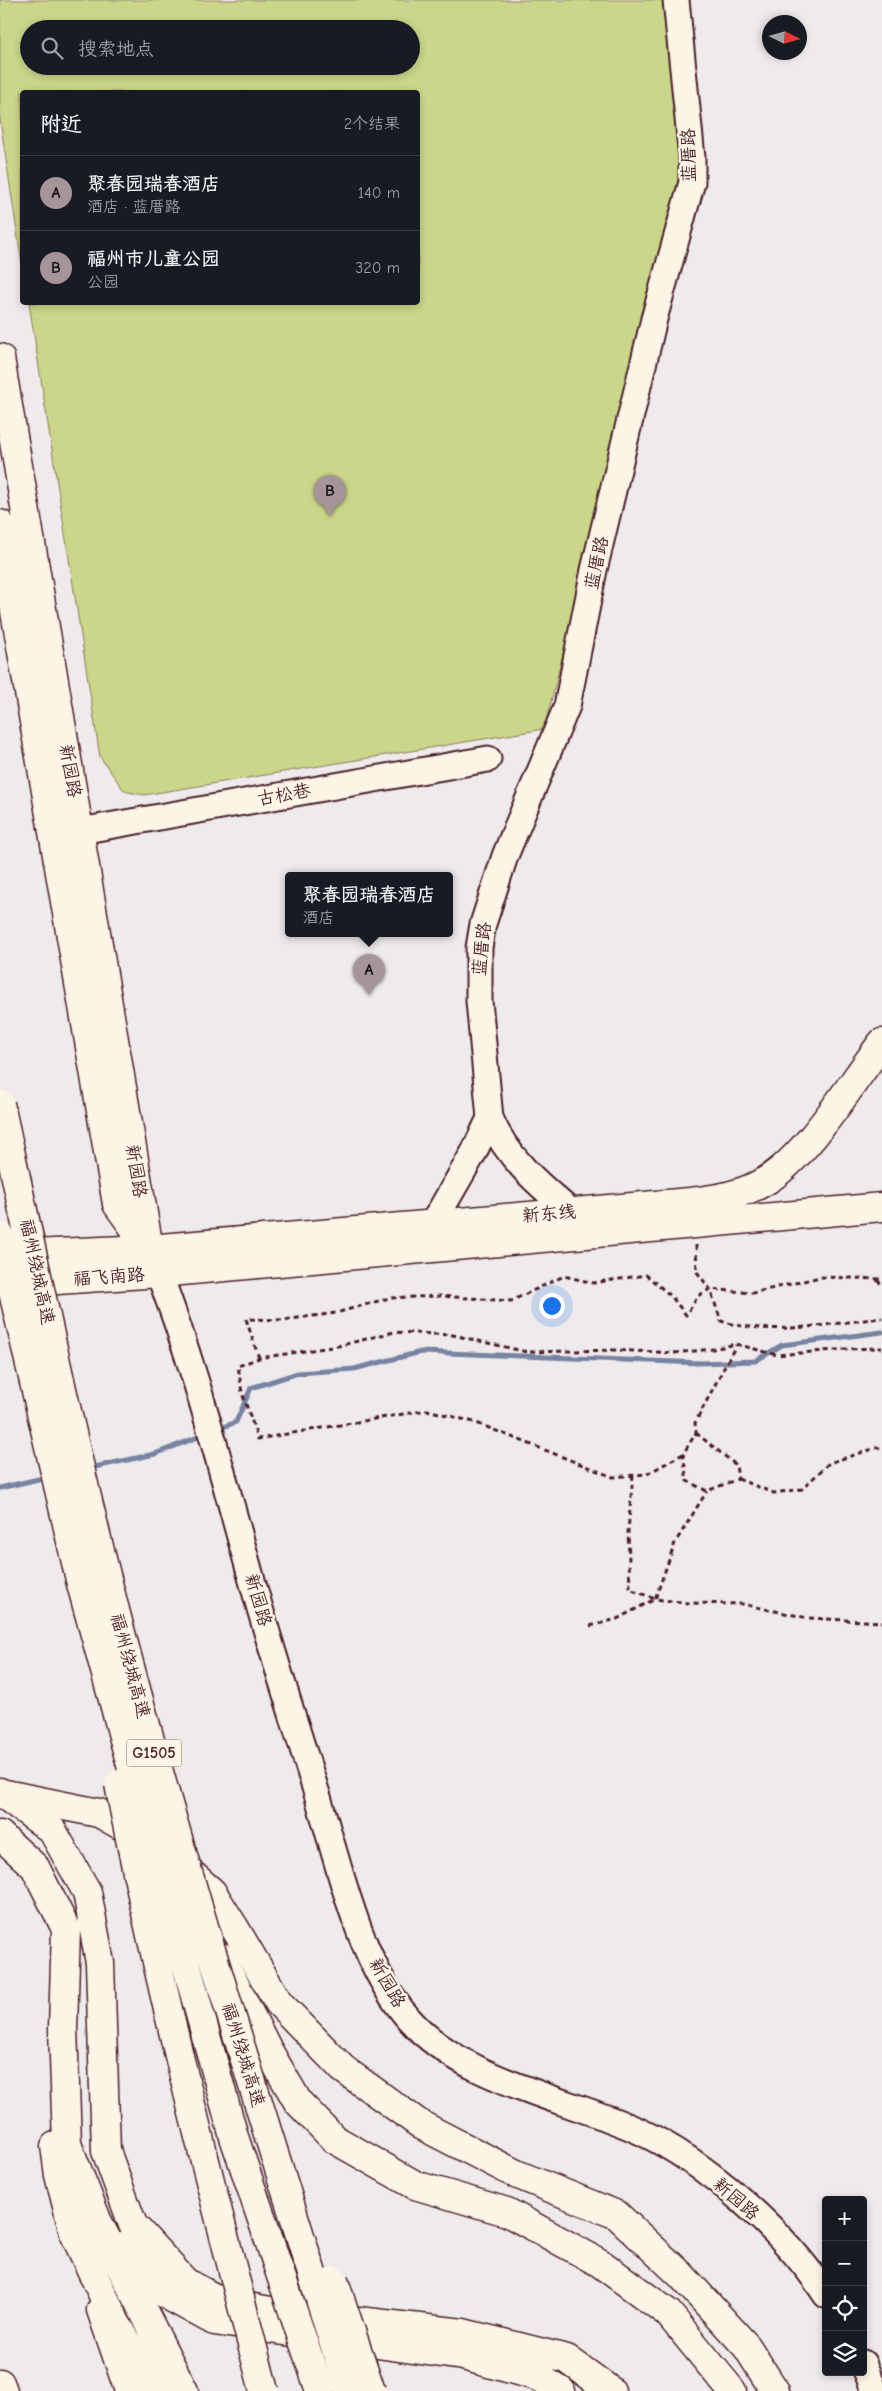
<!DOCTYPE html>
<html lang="zh">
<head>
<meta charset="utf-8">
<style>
	:root { --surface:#171b24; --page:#242831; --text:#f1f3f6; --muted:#9ea1a6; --line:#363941; --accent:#a6949b }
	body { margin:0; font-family:"Comic Neue","LXGW WenKai TC",sans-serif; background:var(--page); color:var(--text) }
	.controls { position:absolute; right:15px; bottom:15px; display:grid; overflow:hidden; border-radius:5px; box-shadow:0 2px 8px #0003 }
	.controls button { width:45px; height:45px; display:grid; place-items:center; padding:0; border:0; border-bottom:1px solid var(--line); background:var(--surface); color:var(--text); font:25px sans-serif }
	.compass { position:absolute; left:762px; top:15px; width:45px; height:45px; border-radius:50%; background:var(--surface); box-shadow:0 2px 8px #0003; rotate:95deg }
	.you { position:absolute; left:551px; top:1305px; width:18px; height:18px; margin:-12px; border:4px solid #fff; border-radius:50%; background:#1a73e8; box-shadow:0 0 0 8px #1a73e833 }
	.badge { display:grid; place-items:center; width:32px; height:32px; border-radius:50%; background:var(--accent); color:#111; font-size:16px; font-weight:700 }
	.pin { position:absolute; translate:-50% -41px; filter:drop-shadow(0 1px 2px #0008) }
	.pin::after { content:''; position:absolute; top:26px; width:18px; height:15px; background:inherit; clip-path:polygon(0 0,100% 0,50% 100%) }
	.popup { position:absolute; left:285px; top:872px; width:168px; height:65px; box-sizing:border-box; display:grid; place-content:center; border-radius:5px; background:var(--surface); filter:drop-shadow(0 1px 4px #0005); font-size:16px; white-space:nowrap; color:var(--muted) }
	.popup b { font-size:19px; color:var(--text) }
	.popup::after { content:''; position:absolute; left:50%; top:100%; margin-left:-10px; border:10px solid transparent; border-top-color:var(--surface) }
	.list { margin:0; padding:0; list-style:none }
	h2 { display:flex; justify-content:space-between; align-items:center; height:65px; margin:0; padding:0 20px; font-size:21px }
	h2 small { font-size:16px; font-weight:400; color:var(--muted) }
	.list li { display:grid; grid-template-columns:32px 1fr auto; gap:15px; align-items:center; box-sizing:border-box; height:75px; padding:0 20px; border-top:1px solid var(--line) }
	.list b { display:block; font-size:19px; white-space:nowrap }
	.list p { margin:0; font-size:16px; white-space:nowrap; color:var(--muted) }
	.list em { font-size:16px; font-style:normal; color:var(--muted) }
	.icon { flex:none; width:28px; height:28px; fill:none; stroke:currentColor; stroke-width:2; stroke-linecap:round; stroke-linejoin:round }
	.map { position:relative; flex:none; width:882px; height:2391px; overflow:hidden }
	.search { position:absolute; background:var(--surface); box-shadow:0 2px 8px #0003; left:20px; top:20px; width:400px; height:55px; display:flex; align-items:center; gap:12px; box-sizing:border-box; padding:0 18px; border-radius:28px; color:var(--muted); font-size:19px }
	.panel { position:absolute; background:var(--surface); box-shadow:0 2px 8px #0003; left:20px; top:90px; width:400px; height:215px; border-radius:5px }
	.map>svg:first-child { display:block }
	.green { fill:#cad689; stroke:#8a7a5a; fill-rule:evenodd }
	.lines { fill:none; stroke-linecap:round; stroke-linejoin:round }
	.stream { stroke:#7783a2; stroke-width:5 }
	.tertiary-casing { stroke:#4a1f2b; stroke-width:29 }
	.secondary-casing { stroke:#4a1f2b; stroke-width:31 }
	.primary-casing { stroke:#4a1f2b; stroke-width:31 }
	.motorway-casing { stroke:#4a1f2b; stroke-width:31 }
	.path { stroke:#4a1f2b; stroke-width:3; stroke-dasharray:5 4; stroke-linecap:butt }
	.tertiary { stroke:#fcf5e5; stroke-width:25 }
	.secondary { stroke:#fcf5e5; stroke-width:28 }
	.primary { stroke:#fcf5e5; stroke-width:28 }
	.motorway { stroke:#fcf5e5; stroke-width:28 }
	.motorway-bridge-casing { stroke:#4a1f2b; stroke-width:31; stroke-linecap:butt }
	.motorway-bridge { stroke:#fcf5e5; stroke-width:28 }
	.labels { text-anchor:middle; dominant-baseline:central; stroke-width:5; stroke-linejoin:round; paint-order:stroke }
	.shield { fill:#fcf5e5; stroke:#7f5f63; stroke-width:1 }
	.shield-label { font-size:16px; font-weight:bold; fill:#4a1f2b }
	.street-label { font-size:18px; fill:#4a1f2b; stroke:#fcf5e5 }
</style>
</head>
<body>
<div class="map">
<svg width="882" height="2391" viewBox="0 0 882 2391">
	<rect width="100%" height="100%" fill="#efeaec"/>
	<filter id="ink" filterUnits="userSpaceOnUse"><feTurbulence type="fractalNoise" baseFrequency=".02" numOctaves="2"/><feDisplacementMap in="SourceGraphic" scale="10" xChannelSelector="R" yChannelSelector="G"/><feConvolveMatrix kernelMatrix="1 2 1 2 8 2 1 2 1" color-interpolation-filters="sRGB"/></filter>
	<g filter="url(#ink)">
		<path class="green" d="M0,0H668L683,181L544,729L144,795L128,792L123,789L100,757L29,303L418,302V92H22V264L0,120ZM29,29H411V66H29Z"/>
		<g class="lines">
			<path class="stream" d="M216,1430L236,1422L251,1388L298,1373L354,1369L421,1352L701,1363L755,1361L782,1345L882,1332
				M90,1468L155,1454L203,1435
				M0,1488L47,1477"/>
			<defs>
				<path id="tertiary" d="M80,831L488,759
					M571,1212C539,1185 506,1157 490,1118L479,1001V948L483,924L505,856L567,706L594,570L654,319L692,182V158L676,0
					M432,1225L474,1152L490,1118
					M152,1256C196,1365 223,1478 255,1591C274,1659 296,1726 317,1794C339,1864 359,1963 409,2019C463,2081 566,2098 639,2131C706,2162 786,2233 826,2295
					M863,2363L875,2391"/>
				<path id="secondary" d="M0,358L149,1249
					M0,524L117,1204L145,1243
					M149,1249L690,1202C716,1199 743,1195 767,1180C809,1154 851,1083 882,1043
					M159,1273L882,1207
					M0,2383L3,2391"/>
				<path id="primary" d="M8,1255L149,1249
					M14,1283L159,1273
					M5,1794L99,1813L145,1839
					M180,1864L212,1892L236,1930L279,2003L343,2069L421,2125L516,2174L617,2215L681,2275L747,2347L775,2391
					M101,2310L129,2391"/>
				<path id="motorway" d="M0,1792L52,1830L87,1892L100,1963L106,2151L133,2225L185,2282L224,2303L271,2311L463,2333L567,2359L611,2391
					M0,1835L35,1867L66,1929L63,2028L67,2144L97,2220L184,2391
					M221,1957L268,2050L298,2102L334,2139L415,2185L507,2212L600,2263L668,2313L732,2391
					M55,2146L59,2175L74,2233L116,2323L157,2391
					M121,2247L163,2293L214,2321L463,2356L536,2376L561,2391"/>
			</defs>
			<use href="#tertiary" class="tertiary-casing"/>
			<use href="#secondary" class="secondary-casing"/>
			<use href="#primary" class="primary-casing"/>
			<use href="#motorway" class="motorway-casing"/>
			<path class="path" d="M696,1245L697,1272L710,1289L721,1321C771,1337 830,1323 882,1318
				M877,1280L882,1285
				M259,1358L246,1319L283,1320L336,1313L389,1298L440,1296L511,1301L564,1276L593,1283L646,1275L671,1296L686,1315L698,1296L710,1289L753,1293L820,1277L882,1279
				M696,1433L736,1465L738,1479L707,1491L687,1481L683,1454L696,1433L695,1423L736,1345
				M683,1454L647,1474L613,1477L474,1422L427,1410L258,1439L242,1393L238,1366L259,1358L338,1346L394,1332L453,1335L527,1352L616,1350L674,1353L713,1349L736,1344L777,1355L846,1349L882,1348
				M633,1475L628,1531L630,1589L655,1599L688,1603L742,1604L808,1618L882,1622
				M738,1479L774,1493L802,1489L829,1463L876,1448H882
				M590,1626L617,1619L655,1599L675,1543L707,1491"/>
			<use href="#tertiary" class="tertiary"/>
			<use href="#secondary" class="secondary"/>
			<use href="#primary" class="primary"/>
			<use href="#motorway" class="motorway"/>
			<defs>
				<path id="motorway-bridge" d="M0,1104C37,1274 72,1445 116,1614C184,1876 268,2133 349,2391
					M0,1236L81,1584L234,2137L320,2391
					M119,1784C159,1988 212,2190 264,2391
					M334,2281L371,2391"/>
			</defs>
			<use href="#motorway-bridge" class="motorway-bridge-casing"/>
			<use href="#motorway-bridge" class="motorway-bridge"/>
		</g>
	</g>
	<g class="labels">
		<rect class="shield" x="126.5" y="1739.5" width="55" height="27" rx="4"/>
		<g class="shield-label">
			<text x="154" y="1753">G1505</text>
		</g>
		<g class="street-label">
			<text transform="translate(689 155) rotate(-91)">蓝厝路</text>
			<text transform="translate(597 563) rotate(-78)">蓝厝路</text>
			<text transform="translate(70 771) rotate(80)">新园路</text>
			<text transform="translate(284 795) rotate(-10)">古松巷</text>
			<text transform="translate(482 949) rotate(-84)">蓝厝路</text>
			<text transform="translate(136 1171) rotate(81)">新园路</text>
			<text transform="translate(549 1214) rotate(-5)">新东线</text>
			<text transform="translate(37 1272) rotate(78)">福州绕城高速</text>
			<text transform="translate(109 1277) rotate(-4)">福飞南路</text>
			<text transform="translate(258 1600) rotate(74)">新园路</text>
			<text transform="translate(130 1666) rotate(75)">福州绕城高速</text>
			<text transform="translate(387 1983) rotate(60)">新园路</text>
			<text transform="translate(243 2055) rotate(73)">福州绕城高速</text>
			<text transform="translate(736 2199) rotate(41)">新园路</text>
		</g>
	</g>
</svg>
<div class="controls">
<button>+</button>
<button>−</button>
<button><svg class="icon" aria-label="locate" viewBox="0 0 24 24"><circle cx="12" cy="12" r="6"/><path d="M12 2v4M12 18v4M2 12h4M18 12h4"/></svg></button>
<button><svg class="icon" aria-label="layers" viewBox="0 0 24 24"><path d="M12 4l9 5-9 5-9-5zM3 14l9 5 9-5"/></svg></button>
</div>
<svg class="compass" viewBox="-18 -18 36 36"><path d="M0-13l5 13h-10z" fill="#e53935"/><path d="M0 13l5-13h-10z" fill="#9ea1a6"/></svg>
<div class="you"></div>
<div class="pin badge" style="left:369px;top:995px">A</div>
<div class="popup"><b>聚春园瑞春酒店</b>酒店</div>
<div class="pin badge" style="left:330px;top:516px">B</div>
<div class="search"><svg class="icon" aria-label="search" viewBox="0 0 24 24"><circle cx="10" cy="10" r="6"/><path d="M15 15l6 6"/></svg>搜索地点</div>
<section class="panel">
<h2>附近<small>2个结果</small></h2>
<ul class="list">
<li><span class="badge">A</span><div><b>聚春园瑞春酒店</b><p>酒店 · 蓝厝路</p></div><em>140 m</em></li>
<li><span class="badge">B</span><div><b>福州市儿童公园</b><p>公园</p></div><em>320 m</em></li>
</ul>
</section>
</div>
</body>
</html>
